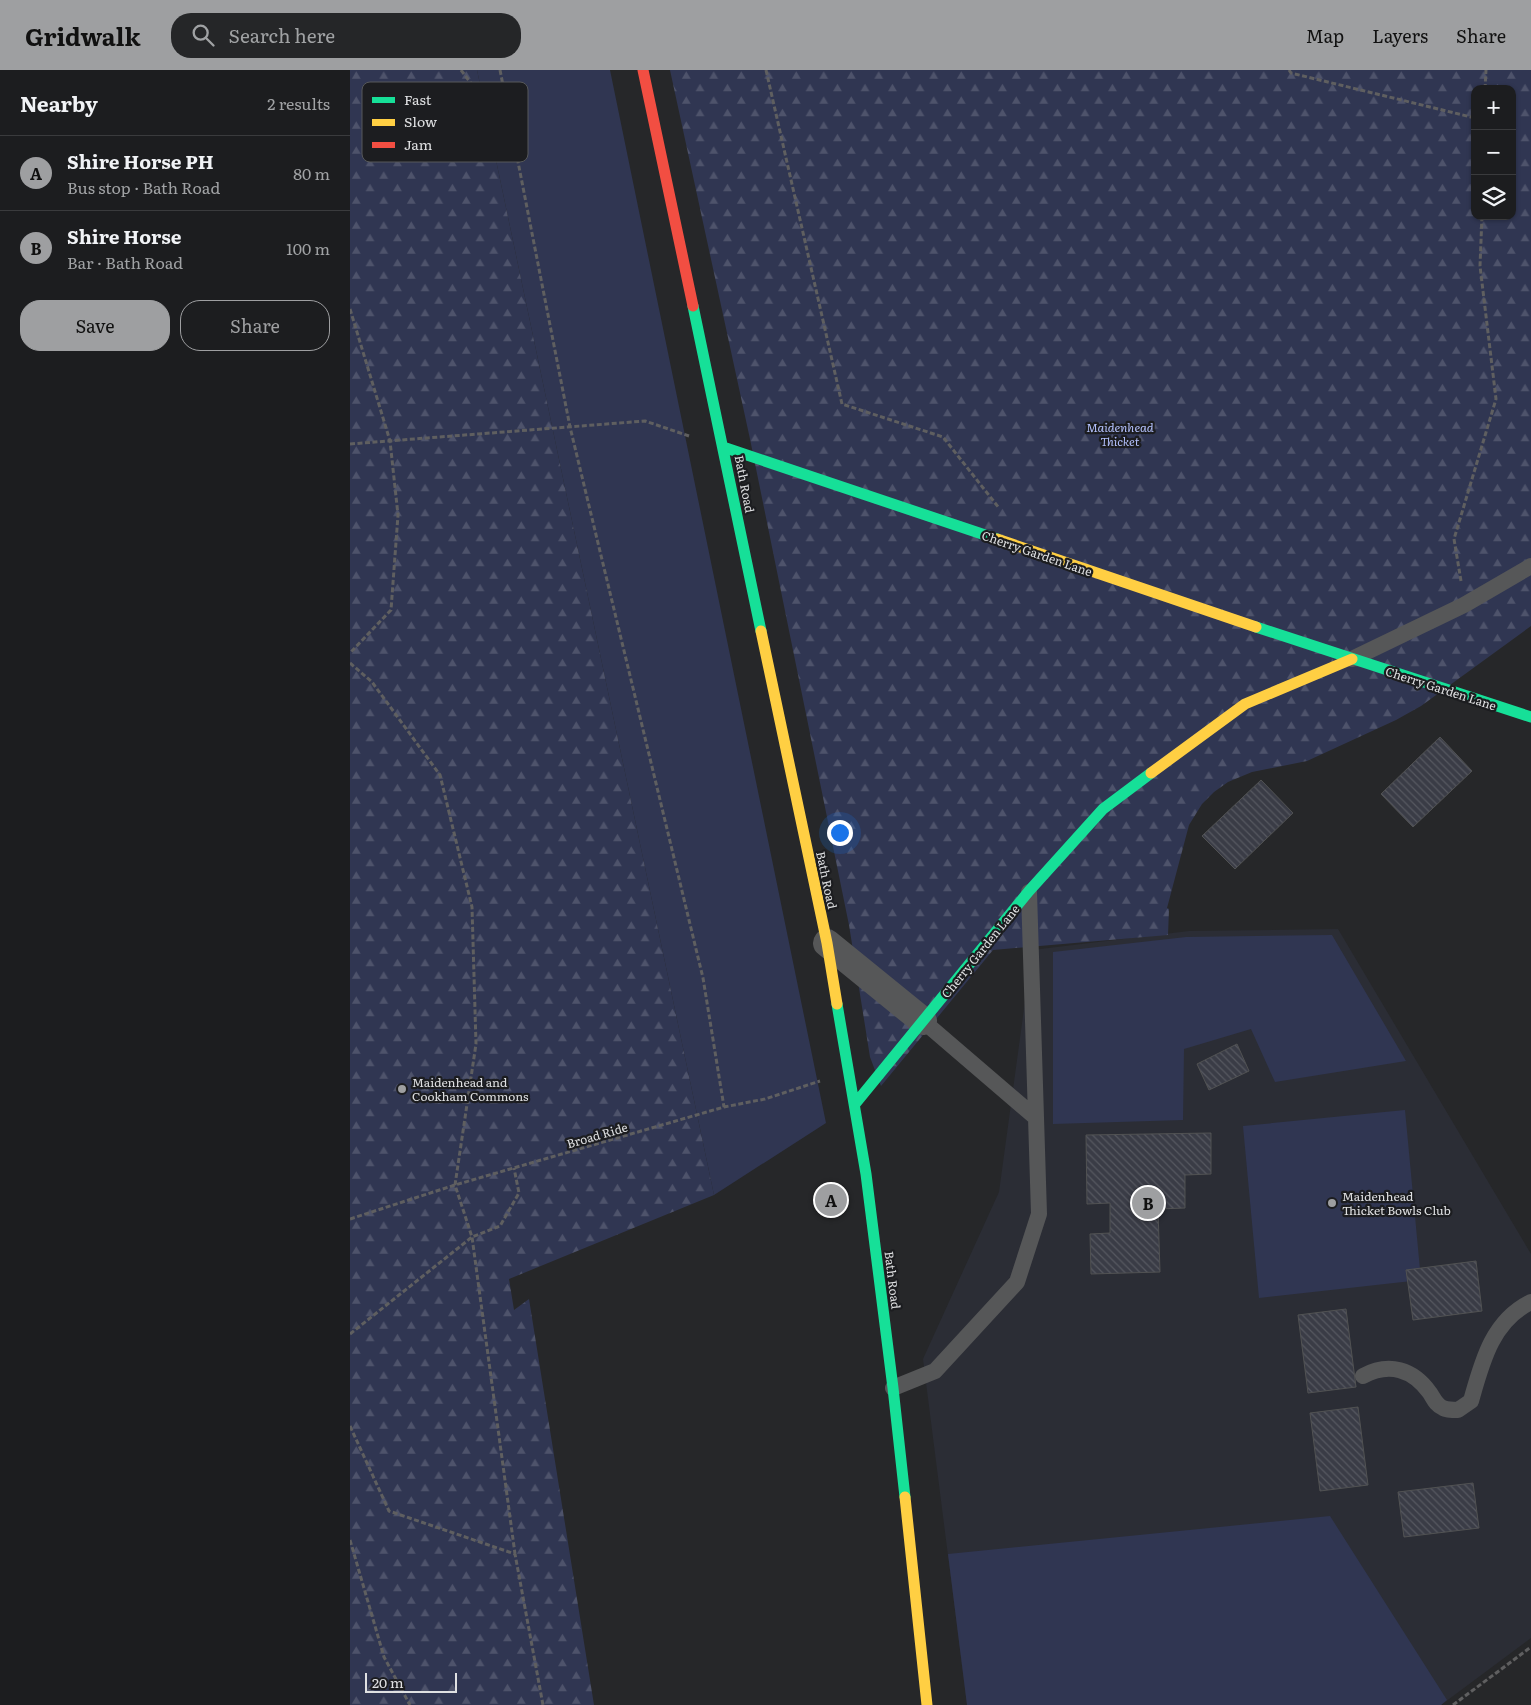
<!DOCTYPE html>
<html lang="en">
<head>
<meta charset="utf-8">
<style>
	:root { --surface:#1c1d1f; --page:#252628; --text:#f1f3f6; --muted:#a0a2a4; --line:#3a3b3d; --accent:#9e9fa1 }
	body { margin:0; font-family:Literata,serif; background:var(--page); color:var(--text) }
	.controls { position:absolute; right:15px; top:15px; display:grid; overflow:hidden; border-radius:10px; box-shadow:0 1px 4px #0004 }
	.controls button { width:45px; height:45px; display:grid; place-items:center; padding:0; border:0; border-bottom:1px solid var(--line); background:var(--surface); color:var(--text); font:25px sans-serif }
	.scale { position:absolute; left:15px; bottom:12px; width:92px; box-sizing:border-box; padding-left:5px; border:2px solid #dfe0e2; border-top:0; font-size:14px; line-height:18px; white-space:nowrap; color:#dfe0e2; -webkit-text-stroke:4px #1c1d20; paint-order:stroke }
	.you { position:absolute; left:489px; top:762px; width:18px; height:18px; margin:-12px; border:4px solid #fff; border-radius:50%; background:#1a73e8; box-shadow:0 0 0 8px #1a73e833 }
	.badge { display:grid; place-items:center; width:32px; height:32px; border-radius:50%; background:var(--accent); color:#111; font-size:16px; font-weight:700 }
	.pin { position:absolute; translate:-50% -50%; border:2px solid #fff; box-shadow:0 1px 5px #0006 }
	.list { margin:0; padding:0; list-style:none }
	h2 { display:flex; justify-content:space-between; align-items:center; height:65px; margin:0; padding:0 20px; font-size:21px }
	h2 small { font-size:16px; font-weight:400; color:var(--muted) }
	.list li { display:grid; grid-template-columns:32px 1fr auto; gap:15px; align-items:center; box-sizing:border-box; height:75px; padding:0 20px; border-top:1px solid var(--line) }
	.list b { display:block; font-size:19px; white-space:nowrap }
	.list p { margin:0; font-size:16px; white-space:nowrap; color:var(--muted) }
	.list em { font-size:16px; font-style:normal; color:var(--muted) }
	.actions { display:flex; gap:10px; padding:15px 20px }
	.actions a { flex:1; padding:11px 0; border:1px solid var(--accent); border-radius:20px; text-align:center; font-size:18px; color:var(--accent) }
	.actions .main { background:var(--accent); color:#111 }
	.icon { flex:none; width:28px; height:28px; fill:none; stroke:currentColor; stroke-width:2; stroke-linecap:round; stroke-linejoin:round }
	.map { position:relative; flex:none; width:1181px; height:1635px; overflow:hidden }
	header { display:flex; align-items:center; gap:30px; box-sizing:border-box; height:70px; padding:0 25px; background:var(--accent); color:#111 }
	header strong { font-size:24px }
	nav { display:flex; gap:28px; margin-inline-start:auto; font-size:18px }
	.search { width:350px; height:45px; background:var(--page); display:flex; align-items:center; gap:12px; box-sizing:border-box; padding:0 18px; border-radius:20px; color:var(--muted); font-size:19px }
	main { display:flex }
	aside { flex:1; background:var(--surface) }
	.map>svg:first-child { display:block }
	.built { fill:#2b2d35 }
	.green { fill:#303652 }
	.forest { fill:url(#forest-firs); fill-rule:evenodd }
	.building { fill:url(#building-back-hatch); stroke:#515253 }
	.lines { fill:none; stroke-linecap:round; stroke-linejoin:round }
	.path { stroke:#5f5f60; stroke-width:3; stroke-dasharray:5 2.5; stroke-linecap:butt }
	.lane { stroke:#565758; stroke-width:16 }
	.street { stroke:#565758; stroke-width:28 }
	.fast { stroke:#16e098; stroke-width:11 }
	.slow { stroke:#ffcf43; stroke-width:11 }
	.jam { stroke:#f24e42; stroke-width:11 }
	.poi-dot { fill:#9e9fa1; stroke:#1c1d20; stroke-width:2 }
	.labels { text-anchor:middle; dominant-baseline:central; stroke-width:4.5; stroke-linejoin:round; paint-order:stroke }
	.park-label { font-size:12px; font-style:italic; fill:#b3c0fc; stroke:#1c1d20 }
	.street-label { font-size:12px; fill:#dfe0e2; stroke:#1c1d20 }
	.poi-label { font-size:12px; fill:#dfe0e2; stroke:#1c1d20; text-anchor:start }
	.key { fill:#1c1d20; stroke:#56585a; stroke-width:1 }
	.key-label { font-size:14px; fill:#dfe0e2 }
</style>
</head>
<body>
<header>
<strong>Gridwalk</strong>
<div class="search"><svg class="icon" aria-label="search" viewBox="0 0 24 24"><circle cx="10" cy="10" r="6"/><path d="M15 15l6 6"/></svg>Search here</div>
<nav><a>Map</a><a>Layers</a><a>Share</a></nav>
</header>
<main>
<aside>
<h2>Nearby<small>2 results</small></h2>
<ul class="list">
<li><span class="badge">A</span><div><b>Shire Horse PH</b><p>Bus stop · Bath Road</p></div><em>80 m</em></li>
<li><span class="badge">B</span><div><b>Shire Horse</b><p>Bar · Bath Road</p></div><em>100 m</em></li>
</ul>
<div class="actions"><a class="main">Save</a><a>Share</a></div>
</aside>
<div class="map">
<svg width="1181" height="1635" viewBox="0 0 1181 1635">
	<defs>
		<pattern id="forest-firs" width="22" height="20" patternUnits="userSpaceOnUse" patternTransform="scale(1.25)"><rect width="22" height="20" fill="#303652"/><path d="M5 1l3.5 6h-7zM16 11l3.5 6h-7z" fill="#4e536b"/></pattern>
		<pattern id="building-back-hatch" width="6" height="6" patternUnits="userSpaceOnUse" patternTransform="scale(1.25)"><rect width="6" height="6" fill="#3a3c46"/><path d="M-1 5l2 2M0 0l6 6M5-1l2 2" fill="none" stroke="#565860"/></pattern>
	</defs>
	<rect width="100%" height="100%" fill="#262729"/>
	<path class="built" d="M988,859L1181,1184V1568L1091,1635H617L573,1289L649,1122L682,880L839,861Z"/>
	<path class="green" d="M127,0H260L476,1053L364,1125Z
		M982,865L1056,991L925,1012L901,959L834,979L833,1050L703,1054V882L836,867Z
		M1055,1040L1071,1210L909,1228L893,1056Z
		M980,1446L1097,1630L1091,1635H617L598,1484Z"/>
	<path class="forest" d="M0,0H127L364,1125L159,1209L164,1240L179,1229L244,1635H0Z
		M320,0H1181V556L1071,636L1046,650L957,691L902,702L878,712L864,722L852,734L839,755L817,838L819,839L818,865L643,880L531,1016L520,987L499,855L400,369ZM1125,19H1162V146H1125Z"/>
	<path class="building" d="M1090,667L1122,701L1063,757L1031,724Z
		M911,710L943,743L885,799L852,766Z
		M887,974L899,1001L859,1020L847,994Z
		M861,1063V1104L835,1105V1138L808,1139L810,1202L741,1204L740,1164L760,1163V1133L737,1134L736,1065Z
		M1126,1191L1132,1241L1063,1250L1056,1200Z
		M996,1239L1006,1317L958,1323L948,1245Z
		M1008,1337L1018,1415L970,1421L960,1343Z
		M1123,1413L1129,1458L1054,1467L1048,1422Z"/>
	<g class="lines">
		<path class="path" d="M111,0L163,69
			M150,0L220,357L353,908L374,1037
			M416,0L492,334L593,367L649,438
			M939,0L941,3L1125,48
			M1135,19L1136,0
			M0,239L40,371L48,445L41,540L0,583
			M0,374L295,351L339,366
			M1111,511L1104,469L1146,329L1130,196L1132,146
			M0,593L22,612L90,705L122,837L126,974L105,1115L122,1167L165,1484
			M0,1149L105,1115L374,1037L415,1029L470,1011
			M0,1264L122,1167L150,1156L169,1123L164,1098
			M0,1356L39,1441L165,1484L193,1635
			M0,1470L34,1587L60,1635
			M1103,1635L1181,1577"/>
		<path class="lane" d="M1002,589L1114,535L1181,496
			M573,951L685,1047
			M1013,1306C1039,1292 1063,1299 1080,1323C1084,1329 1086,1335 1093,1338C1097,1340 1103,1340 1108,1340L1121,1331C1132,1292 1142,1251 1181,1232
			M543,1318L585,1301L667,1212L689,1144L679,822"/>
		<path class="street" d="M477,873L573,951"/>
		<path class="fast" d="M343,236L411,561
			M373,377L647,469
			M906,557L1181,647
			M487,934L516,1104L543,1318L555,1427
			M505,1034L679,821L753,739L801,703"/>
		<path class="slow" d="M647,469L906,557
			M411,561L477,873L487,934
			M801,703L895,634L1002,589
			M555,1427L577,1635"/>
		<path class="jam" d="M293,0L343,236"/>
	</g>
	<g class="poi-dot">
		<circle cx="52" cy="1019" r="5"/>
		<circle cx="982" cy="1133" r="5"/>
	</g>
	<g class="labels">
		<g class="park-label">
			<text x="770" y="357">Maidenhead<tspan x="770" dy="14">Thicket</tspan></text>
		</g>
		<g class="street-label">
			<text transform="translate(395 414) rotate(79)">Bath Road</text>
			<text transform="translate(687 483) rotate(19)">Cherry Garden Lane</text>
			<text transform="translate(1091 618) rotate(18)">Cherry Garden Lane</text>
			<text transform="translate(477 810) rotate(78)">Bath Road</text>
			<text transform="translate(630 881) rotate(-51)">Cherry Garden Lane</text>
			<text transform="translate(247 1065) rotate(-16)">Broad Ride</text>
			<text transform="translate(543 1210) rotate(83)">Bath Road</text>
		</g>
		<g class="poi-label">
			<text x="62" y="1012">Maidenhead and<tspan x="62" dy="14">Cookham Commons</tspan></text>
			<text x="992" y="1126">Maidenhead<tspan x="992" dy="14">Thicket Bowls Club</tspan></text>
		</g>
	</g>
	<rect x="12" y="12" width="166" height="80" rx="8" class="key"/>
	<rect x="22" y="27" width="23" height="6" fill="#16e098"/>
	<rect x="22" y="49" width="23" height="7" fill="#ffcf43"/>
	<rect x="22" y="72" width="23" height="6" fill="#f24e42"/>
	<g class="key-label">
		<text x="54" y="35">Fast</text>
		<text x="54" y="57">Slow</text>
		<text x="54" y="80">Jam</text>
	</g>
</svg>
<div class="controls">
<button>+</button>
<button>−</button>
<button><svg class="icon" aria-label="layers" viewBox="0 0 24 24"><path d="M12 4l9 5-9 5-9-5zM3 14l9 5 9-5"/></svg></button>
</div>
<div class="scale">20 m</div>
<div class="you"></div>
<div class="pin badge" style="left:481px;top:1130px">A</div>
<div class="pin badge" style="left:798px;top:1133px">B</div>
</div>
</main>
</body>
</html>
